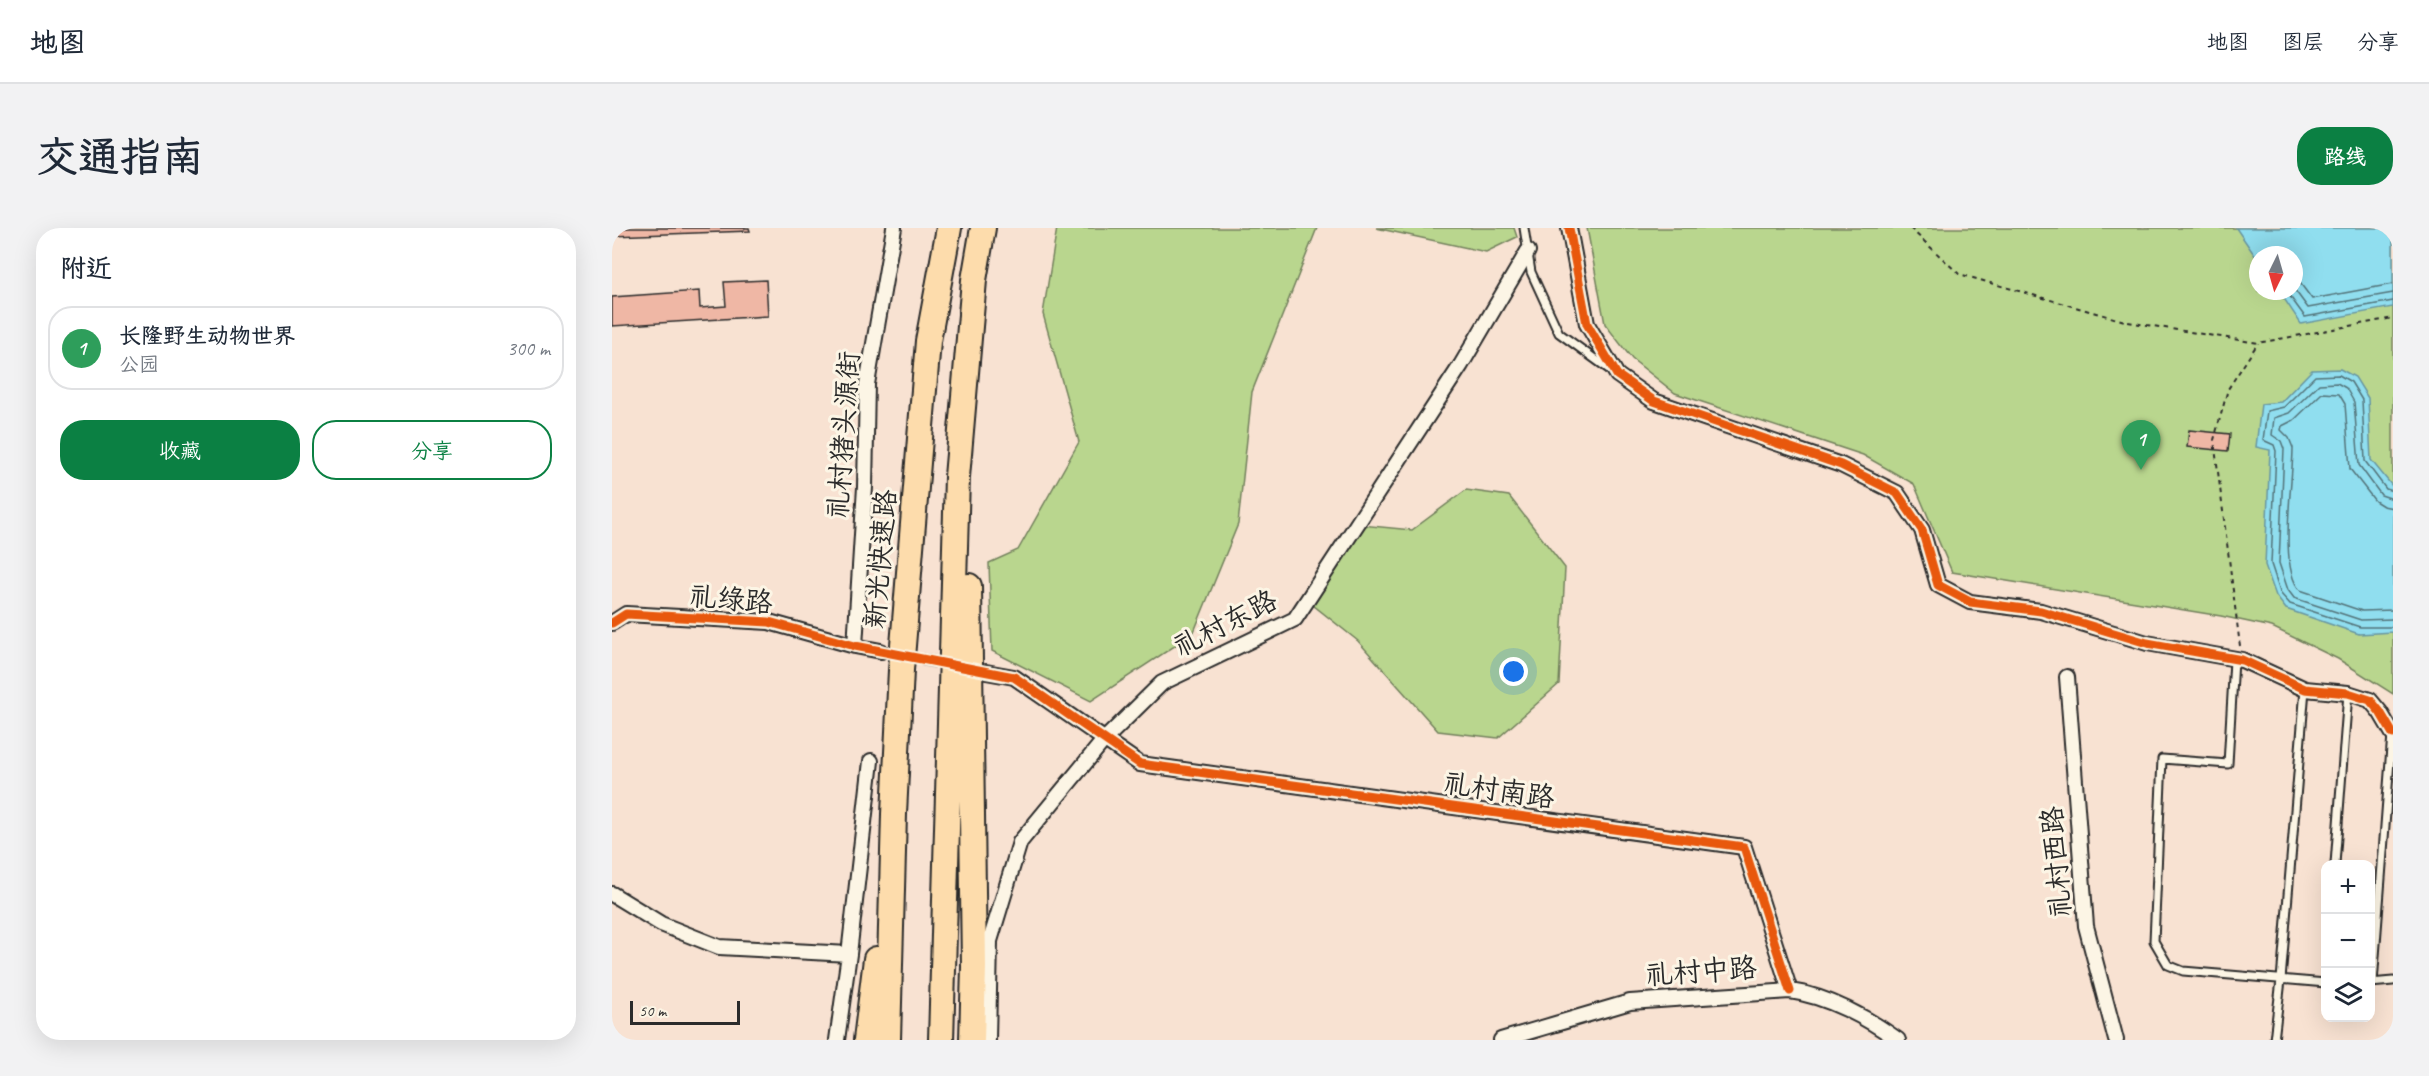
<!DOCTYPE html>
<html lang="zh">
<head>
<meta charset="utf-8">
<style>
	:root { --surface:#fff; --page:#f2f2f3; --text:#1f2937; --muted:#747a83; --line:#e0e1e3; --accent:#0b8043 }
	body { margin:0; font-family:Caveat,"LXGW WenKai TC",sans-serif; background:var(--page); color:var(--text) }
	.controls { position:absolute; right:18px; bottom:18px; display:grid; overflow:hidden; border-radius:12px; box-shadow:0 6px 24px #0002 }
	.controls button { width:54px; height:54px; display:grid; place-items:center; padding:0; border:0; border-bottom:2px solid var(--line); background:var(--surface); color:var(--text); font:30px sans-serif }
	.compass { position:absolute; left:1637px; top:18px; width:54px; height:54px; border-radius:50%; background:var(--surface); box-shadow:0 6px 24px #0002; rotate:185deg }
	.scale { position:absolute; left:18px; bottom:15px; width:110px; box-sizing:border-box; padding-left:6px; border:3px solid #2b2b2b; border-top:0; font-size:16px; line-height:21px; white-space:nowrap; color:#2b2b2b; -webkit-text-stroke:4px #fcf5e5; paint-order:stroke }
	.you { position:absolute; left:902px; top:444px; width:21px; height:21px; margin:-15px; border:4px solid #fff; border-radius:50%; background:#1a73e8; box-shadow:0 0 0 9px #1a73e833 }
	.badge { display:grid; place-items:center; width:39px; height:39px; border-radius:50%; background:var(--accent); color:#fff; font-size:20px; font-weight:700 }
	.pin { position:absolute; translate:-50% -50px; filter:drop-shadow(0 2px 3px #0008) }
	.pin::after { content:''; position:absolute; top:32px; width:21px; height:18px; background:inherit; clip-path:polygon(0 0,100% 0,50% 100%) }
	.list { margin:0; padding:0; list-style:none }
	h2 { display:flex; justify-content:space-between; align-items:center; height:78px; margin:0; padding:0 24px; font-size:26px }
	h2 small { font-size:20px; font-weight:400; color:var(--muted) }
	.list li { display:grid; grid-template-columns:39px 1fr auto; gap:18px; align-items:center; box-sizing:border-box; height:84px; margin:0 12px 12px; padding:0 12px; border:2px solid var(--line); border-radius:24px }
	.list b { display:block; font-size:22px; white-space:nowrap }
	.list p { margin:0; font-size:20px; white-space:nowrap; color:var(--muted) }
	.list em { font-size:20px; font-style:normal; color:var(--muted) }
	.actions { display:flex; gap:12px; padding:18px 24px }
	.actions a { flex:1; padding:14px 0; border:2px solid var(--accent); border-radius:24px; text-align:center; font-size:21px; color:var(--accent) }
	.actions .main { background:var(--accent); color:#fff }
	.icon { flex:none; width:33px; height:33px; fill:none; stroke:currentColor; stroke-width:2; stroke-linecap:round; stroke-linejoin:round }
	.map { position:relative; flex:none; width:1781px; height:812px; overflow:hidden; border-radius:24px }
	header { display:flex; align-items:center; gap:36px; box-sizing:border-box; height:84px; padding:0 30px; background:var(--surface); border-bottom:2px solid var(--line) }
	header strong { font-size:28px }
	nav { display:flex; gap:33px; margin-inline-start:auto; font-size:21px }
	.intro { display:flex; align-items:center; justify-content:space-between; box-sizing:border-box; height:144px; padding:0 36px }
	h1 { margin:0; font-size:42px }
	.button { padding:15px 27px; border-radius:24px; background:var(--accent); color:#fff; font-size:21px; font-weight:700 }
	main { display:flex; gap:36px; padding:0 36px }
	aside { flex:1; background:var(--surface); border-radius:24px; box-shadow:0 6px 24px #0002 }
	.map>svg:first-child { display:block }
	.green { fill:#b9d68e; stroke:#72805c; stroke-width:1.5; fill-rule:evenodd }
	.water { fill:#90deef; stroke:#6896a1; stroke-width:1.5 }
	.lines { fill:none; stroke-linecap:round; stroke-linejoin:round }
	.shore { stroke:#537379; stroke-width:1.5 }
	.building { fill:#efb7a5; stroke:#2b2b2b; stroke-width:1.5 }
	.street-tunnel { stroke:#cfbdb1; stroke-width:14; stroke-dasharray:14 7; stroke-linecap:butt }
	.lane-casing { stroke:#2b2b2b; stroke-width:11 }
	.street-casing { stroke:#2b2b2b; stroke-width:18 }
	.highway-casing { stroke:#2b2b2b; stroke-width:28 }
	.path { stroke:#2b2b2b; stroke-width:2; stroke-dasharray:4.5 4.5; stroke-linecap:butt }
	.lane { stroke:#fcf5e5; stroke-width:7 }
	.street { stroke:#fcf5e5; stroke-width:14 }
	.highway { stroke:#fddcac; stroke-width:24 }
	.cycleway-casing { stroke:#fcf5e5; stroke-width:13 }
	.cycleway { stroke:#e8590c; stroke-width:9 }
	.labels { text-anchor:middle; dominant-baseline:central; stroke-width:6; stroke-linejoin:round; paint-order:stroke }
	.street-label { font-size:28px; fill:#2b2b2b; stroke:#fcf5e5 }
</style>
</head>
<body>
<header>
<strong>地图</strong>
<nav><a>地图</a><a>图层</a><a>分享</a></nav>
</header>
<div class="intro"><h1>交通指南</h1><a class="button">路线</a></div>
<main>
<aside>
<h2>附近<small></small></h2>
<ul class="list">
<li><span class="badge" style="background:#2e9e5b">1</span><div><b>长隆野生动物世界</b><p>公园</p></div><em>300 m</em></li>
</ul>
<div class="actions"><a class="main">收藏</a><a>分享</a></div>
</aside>
<div class="map">
<svg width="1781" height="812" viewBox="0 0 1781 812">
	<rect width="100%" height="100%" fill="#f8e2d2"/>
	<filter id="ink" filterUnits="userSpaceOnUse"><feTurbulence type="fractalNoise" baseFrequency=".0167" numOctaves="2"/><feDisplacementMap in="SourceGraphic" scale="12" xChannelSelector="R" yChannelSelector="G"/><feConvolveMatrix kernelMatrix="1 2 1 2 8 2 1 2 1" color-interpolation-filters="sRGB"/></filter>
	<g filter="url(#ink)">
		<path class="green" d="M445,0H705L640,164L626,296L581,406L479,473L380,423L377,335L406,322L467,214L431,86Z
			M764,0H902L905,9L874,24Z
			M975,0H1781V466L1726,431L1660,399L1609,388L1340,344L1302,256L1251,227L1063,165L1020,131L993,96ZM1646,27H1682V63H1646Z
			M854,262L897,268L953,340L947,456L886,510L826,503L746,413L701,377L749,297L800,302Z"/>
		<path class="water" d="M1624,0H1781V79L1689,96L1667,63H1682V27H1646V32Z
			M1728,141L1743,149L1756,170L1759,232L1781,259V404L1747,406L1674,381L1664,368L1653,337L1658,222L1644,219L1649,176L1669,174L1700,142Z"/>
		<g class="lines">
			<path class="shore" d="M1682,47L1700,71L1781,56
				M1682,61L1696,80L1781,65
				M1674,63L1693,89L1781,73
				M1781,263L1774,261L1753,233L1750,172L1739,154L1727,147L1703,148L1672,179L1655,183L1651,212L1662,217L1664,223L1659,336L1669,366L1678,376L1748,399H1781
				M1781,271L1769,267L1747,237L1742,174L1734,160L1725,155L1707,156L1677,185L1662,190L1660,207L1669,213L1672,221L1667,335L1676,362L1682,370L1749,392L1781,391
				M1781,280L1771,278L1763,273L1738,241L1733,176L1727,166L1710,165L1682,192L1670,198L1669,202L1677,210L1681,220C1681,253 1666,340 1688,362L1750,383L1781,382"/>
		</g>
		<path class="building" d="M0,0H137L138,3L0,8Z
			M154,52L156,88L0,98V69L87,63L88,80L114,78L112,54Z
			M1577,202L1618,206L1616,223L1575,219Z"/>
		<g class="lines">
			<path class="street-tunnel" d="M269,423L343,438"/>
			<defs>
				<path id="lane" d="M912,0L919,44L947,105L998,142
					M1622,432L1616,536L1550,531L1542,713L1556,737L1571,743L1714,755
					M1723,636L1736,465
					M1758,755L1781,753
					M1761,755L1780,506
					M1662,812L1669,752L1693,461"/>
				<path id="street" d="M957,0L975,96L1005,147L1042,173L1229,237L1285,265L1310,302L1326,357L1358,374L1429,383L1535,415L1630,432L1693,461L1736,465L1758,472L1768,484L1781,506
					M0,395L14,386L157,394L243,418L269,423
					M243,418L253,259L255,156L282,0
					M374,444L402,449L528,536L1132,619L1178,763
					M1455,449L1474,698L1504,812
					M0,666L49,696L107,719L237,726L225,812
					M237,726L259,533
					M376,812L378,713L408,614L492,512L550,455L683,391L849,137L916,23
					M889,812L1018,774L1178,763C1215,768 1256,790 1286,812"/>
				<path id="highway" d="M357,358L362,739L360,812
					M254,812L264,731
					M276,812L282,586L289,442L316,113L337,0
					M329,812L345,249L362,52L371,0"/>
			</defs>
			<use href="#lane" class="lane-casing"/>
			<use href="#street" class="street-casing"/>
			<use href="#highway" class="highway-casing"/>
			<path class="path" d="M1298,0L1347,46L1516,94L1646,115L1781,90
				M1628,418L1602,212L1616,161L1646,115"/>
			<use href="#lane" class="lane"/>
			<use href="#street" class="street"/>
			<use href="#highway" class="highway"/>
			<defs>
				<path id="cycleway" d="M957,0L975,96L1005,147L1042,173L1229,237L1285,265L1310,302L1326,357L1358,374L1429,383L1535,415L1630,432L1693,461L1736,465L1758,472L1768,484L1781,506
					M0,395L14,386L157,394L243,418L402,449L528,536L1132,619L1178,763"/>
			</defs>
			<use href="#cycleway" class="cycleway-casing"/>
			<use href="#cycleway" class="cycleway"/>
		</g>
	</g>
	<g class="labels">
		<g class="street-label">
			<text transform="translate(231 207) rotate(-86)">礼村猪头源街</text>
			<text transform="translate(268 331) rotate(-85)">新光快速路</text>
			<text transform="translate(119 371) rotate(5)">礼绿路</text>
			<text transform="translate(613 395) rotate(-27)">礼村东路</text>
			<text transform="translate(887 562) rotate(8)">礼村南路</text>
			<text transform="translate(1444 634) rotate(-95)">礼村西路</text>
			<text transform="translate(1089 743) rotate(-4)">礼村中路</text>
		</g>
	</g>
</svg>
<div class="controls">
<button>+</button>
<button>−</button>
<button><svg class="icon" aria-label="layers" viewBox="0 0 24 24"><path d="M12 4l9 5-9 5-9-5zM3 14l9 5 9-5"/></svg></button>
</div>
<svg class="compass" viewBox="-18 -18 36 36"><path d="M0-13l5 13h-10z" fill="#e53935"/><path d="M0 13l5-13h-10z" fill="#747a83"/></svg>
<div class="scale">50 m</div>
<div class="you"></div>
<div class="pin badge" style="left:1529px;top:242px;background:#2e9e5b">1</div>
</div>
</main>
</body>
</html>
